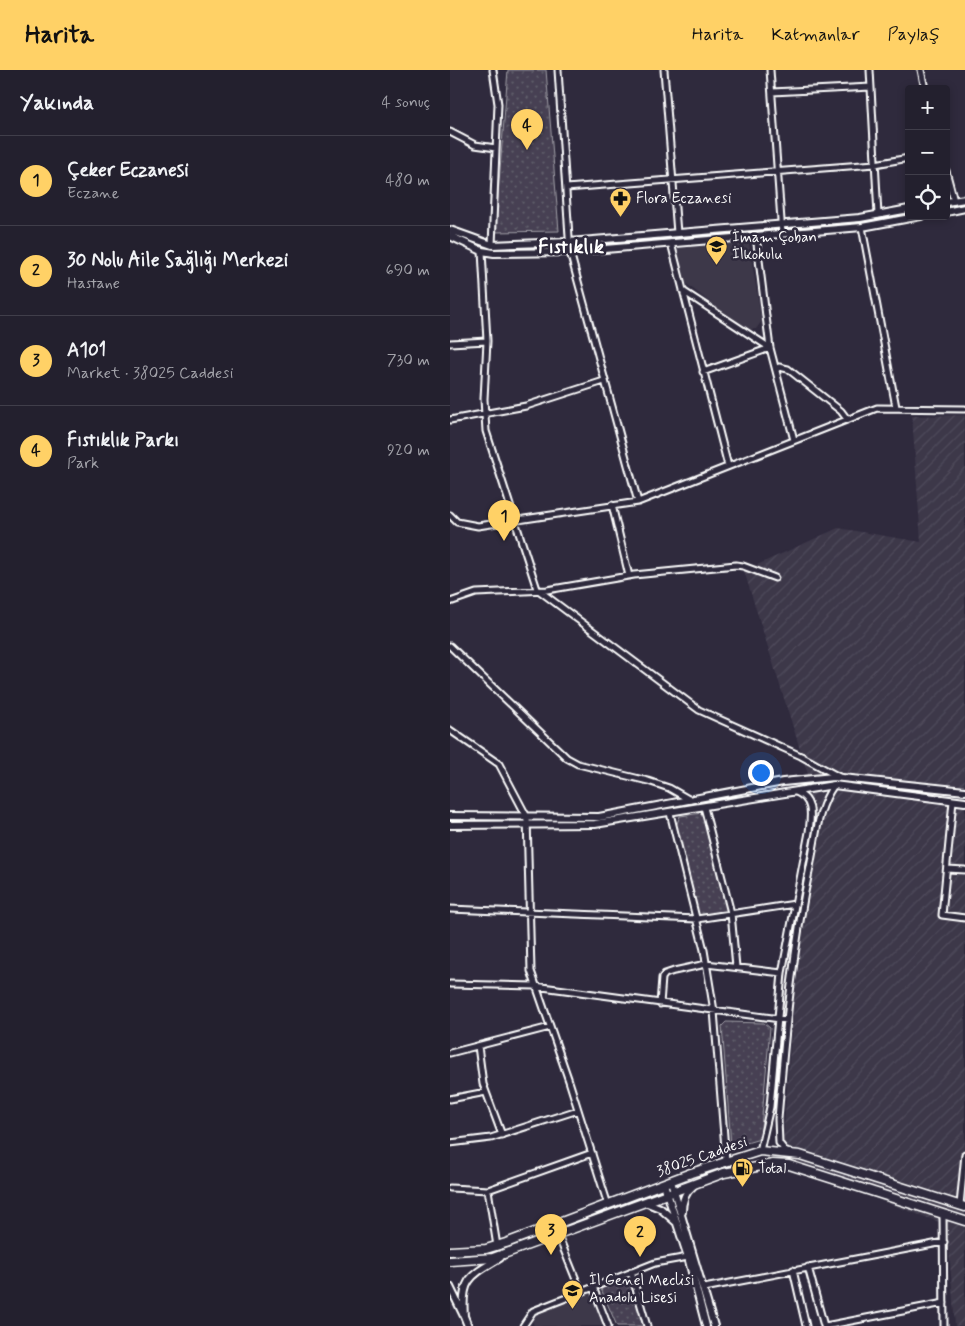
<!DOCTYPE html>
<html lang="tr">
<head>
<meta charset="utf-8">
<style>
	:root { --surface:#23202e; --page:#2f2d3a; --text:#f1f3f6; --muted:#a3a3aa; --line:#403e4a; --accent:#ffd166 }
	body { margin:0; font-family:Mynerve,sans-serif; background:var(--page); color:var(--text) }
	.controls { position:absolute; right:15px; top:15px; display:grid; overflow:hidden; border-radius:5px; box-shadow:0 2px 8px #0003 }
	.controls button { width:45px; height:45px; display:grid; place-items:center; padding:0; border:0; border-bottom:1px solid var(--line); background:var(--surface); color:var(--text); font:25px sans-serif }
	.you { position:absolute; left:310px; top:702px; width:18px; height:18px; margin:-12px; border:4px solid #fff; border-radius:50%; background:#1a73e8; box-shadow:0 0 0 8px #1a73e833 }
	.badge { display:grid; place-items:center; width:32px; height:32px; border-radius:50%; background:var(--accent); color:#111; font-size:16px; font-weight:700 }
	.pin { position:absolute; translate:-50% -41px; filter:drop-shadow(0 1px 2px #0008) }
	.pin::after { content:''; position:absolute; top:26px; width:18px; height:15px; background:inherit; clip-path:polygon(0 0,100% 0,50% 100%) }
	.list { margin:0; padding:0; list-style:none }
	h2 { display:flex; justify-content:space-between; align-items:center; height:65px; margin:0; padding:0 20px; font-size:21px }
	h2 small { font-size:16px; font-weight:400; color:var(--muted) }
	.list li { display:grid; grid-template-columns:32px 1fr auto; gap:15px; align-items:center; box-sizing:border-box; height:90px; padding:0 20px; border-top:1px solid var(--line) }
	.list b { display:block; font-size:19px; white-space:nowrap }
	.list p { margin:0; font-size:16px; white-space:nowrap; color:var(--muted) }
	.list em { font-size:16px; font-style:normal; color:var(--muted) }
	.icon { flex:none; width:28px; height:28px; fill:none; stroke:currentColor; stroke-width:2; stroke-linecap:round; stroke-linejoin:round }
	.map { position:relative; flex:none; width:515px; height:1256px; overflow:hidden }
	header { display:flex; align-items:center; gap:30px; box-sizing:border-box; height:70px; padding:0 25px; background:var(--accent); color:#111 }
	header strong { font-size:24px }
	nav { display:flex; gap:28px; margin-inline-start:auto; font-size:18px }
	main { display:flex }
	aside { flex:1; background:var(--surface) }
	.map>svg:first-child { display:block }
	.built { fill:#3c3749 }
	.industrial { fill:url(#industrial-furrows) }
	.park { fill:url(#park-dots); stroke:#a2a0a8 }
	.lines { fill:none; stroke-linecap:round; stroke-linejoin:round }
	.minor-casing { stroke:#fff; stroke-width:9 }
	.tertiary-casing { stroke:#fff; stroke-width:10 }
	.secondary-casing { stroke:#fff; stroke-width:11 }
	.minor { stroke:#2f2a3d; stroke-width:5 }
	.tertiary { stroke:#2f2a3d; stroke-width:6 }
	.secondary { stroke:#2f2a3d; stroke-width:8 }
	.labels { text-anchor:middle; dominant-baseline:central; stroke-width:5; stroke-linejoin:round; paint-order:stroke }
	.poi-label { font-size:15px; fill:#fff; stroke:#2f2a3d; text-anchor:start }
	.street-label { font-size:15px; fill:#fff; stroke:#2f2a3d }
	.district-label { font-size:20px; font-weight:bold; fill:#fff; stroke:#2f2a3d }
</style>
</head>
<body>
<header>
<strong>Harita</strong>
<nav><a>Harita</a><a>Katmanlar</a><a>Paylaş</a></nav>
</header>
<main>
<aside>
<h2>Yakında<small>4 sonuç</small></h2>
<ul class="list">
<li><span class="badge">1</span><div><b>Çeker Eczanesi</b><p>Eczane</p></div><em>480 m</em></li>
<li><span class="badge">2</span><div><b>30 Nolu Aile Sağlığı Merkezi</b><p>Hastane</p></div><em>690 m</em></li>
<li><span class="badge">3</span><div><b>A101</b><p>Market · 38025 Caddesi</p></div><em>730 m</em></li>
<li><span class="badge">4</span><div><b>Fıstıklık Parkı</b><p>Park</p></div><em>920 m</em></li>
</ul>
</aside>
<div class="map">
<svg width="515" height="1256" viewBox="0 0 515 1256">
	<defs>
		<pattern id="industrial-furrows" width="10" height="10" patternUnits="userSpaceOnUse" patternTransform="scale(1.25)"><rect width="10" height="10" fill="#3c3749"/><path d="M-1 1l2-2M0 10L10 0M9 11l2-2" fill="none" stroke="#504b5b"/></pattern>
		<pattern id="park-dots" width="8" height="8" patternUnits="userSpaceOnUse" patternTransform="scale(1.25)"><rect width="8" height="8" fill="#464152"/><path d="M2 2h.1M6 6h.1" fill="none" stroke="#625e6c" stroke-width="1.8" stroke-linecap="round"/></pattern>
	</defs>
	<rect width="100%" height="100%" fill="#2f2a3d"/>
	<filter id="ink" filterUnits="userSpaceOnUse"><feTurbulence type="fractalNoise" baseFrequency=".02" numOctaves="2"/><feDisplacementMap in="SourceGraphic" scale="10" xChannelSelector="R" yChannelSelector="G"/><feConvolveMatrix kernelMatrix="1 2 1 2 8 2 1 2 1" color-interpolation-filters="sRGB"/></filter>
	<g filter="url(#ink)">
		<path class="built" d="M296,171L299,174L312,251L306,259H294L234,212L225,179L227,177Z
			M139,1221L143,1225L155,1256H84L82,1250L84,1245Z"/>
		<path class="industrial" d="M515,345V1256H505L497,1155L331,1094L360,711L294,501L388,458L471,472L462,346Z"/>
		<path class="park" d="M58,0H96L109,161L45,162Z
			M253,743L277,840L249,847L226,756L230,746Z
			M276,952L314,953L320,958L310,1069L286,1076L281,1075L272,956Z
			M179,1206L194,1256H167L151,1219Z"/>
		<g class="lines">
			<defs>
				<path id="minor" d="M108,0L120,182L188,432
					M214,0L227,163
					M320,0L332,164
					M420,0L428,145
					M471,0L475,19
					M322,22L421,17
					M0,62L25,75L46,78
					M496,101L504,131
					M116,118L425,94L459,88
					M412,157L446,337
					M306,166L320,278L344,370
					M221,173L278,396
					M42,175L48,34L43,0
					M32,181L37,271L34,329L36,361L87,519L249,640L351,686L389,707
					M233,221L320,278
					M0,273L37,271
					M326,300L329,297L338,299L391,341L397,349
					M253,302L320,278
					M0,350L76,336L154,311
					M162,435L179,506
					M0,445L7,452L28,456L188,432L427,338L515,339
					M0,532L26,523L97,520L184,505L286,495L293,496L325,508
					M0,576L117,688L128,694L198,711L219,718L240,730
					M0,660L49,694L77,747L81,901L119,1011L158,1135
					M503,731L492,845L515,848
					M254,737L281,843L286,897
					M220,743L254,880L264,941L276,1091
					M497,799L515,800
					M0,839L247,849L345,834
					M0,914L85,916L337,950
					M210,934L212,908L215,904L224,901L256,894L332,903
					M28,976L33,1014L52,1065
					M0,983L100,957
					M0,1029L36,1022
					M0,1073L41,1068L128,1040
					M310,1081L320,1037L332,903L359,762C361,745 364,730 346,722
					M337,1083L329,1073L328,1049C335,962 343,877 361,792C366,766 368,737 384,715
					M0,1118L38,1120L142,1083
					M38,1120L47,1176
					M510,1135L515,1084
					M493,1144L494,1256
					M108,1165L131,1222
					M358,1197L374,1256
					M343,1200L356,1256
					M181,1202L197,1256
					M143,1217L158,1256
					M254,1218L494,1172
					M73,1256L83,1241L205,1193L238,1187
					M375,1256L494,1233"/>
				<path id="tertiary" d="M496,132L515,129
					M496,142L515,138
					M0,160L42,175L119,172L410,148L459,139
					M0,166L32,181L44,183L120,182L412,157L471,146
					M0,746L149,747L333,712L383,707L515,721
					M0,755L145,754L384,715L515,732
					M221,1111L264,1256
					M214,1114L238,1187L256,1256
					M195,1132L210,1138L226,1152
					M232,1142C232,1132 235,1122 243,1116
					M0,1217L14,1246C11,1209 20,1206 50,1188
					M14,1246L18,1256"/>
				<path id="secondary" d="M0,1181L36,1179L56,1173L241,1103L310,1081L350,1085L515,1137
					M0,1191L43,1188L274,1103L323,1094L339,1095L515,1151"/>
			</defs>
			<use href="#minor" class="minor-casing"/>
			<use href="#tertiary" class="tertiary-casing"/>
			<use href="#secondary" class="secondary-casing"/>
			<use href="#minor" class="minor"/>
			<use href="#tertiary" class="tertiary"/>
			<use href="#secondary" class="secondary"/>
		</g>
	</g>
	<defs>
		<symbol id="pharmacy-pin" viewBox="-11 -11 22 30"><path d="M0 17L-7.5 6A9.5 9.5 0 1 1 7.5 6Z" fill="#ffd166" stroke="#2f2a3d"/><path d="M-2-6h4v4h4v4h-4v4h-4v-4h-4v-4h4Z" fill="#111"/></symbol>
		<symbol id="school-pin" viewBox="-11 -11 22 30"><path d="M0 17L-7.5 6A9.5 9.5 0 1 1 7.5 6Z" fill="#ffd166" stroke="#2f2a3d"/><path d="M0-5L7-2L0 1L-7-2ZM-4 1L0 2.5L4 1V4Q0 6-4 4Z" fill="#111"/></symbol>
		<symbol id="fuel-pin" viewBox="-11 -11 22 30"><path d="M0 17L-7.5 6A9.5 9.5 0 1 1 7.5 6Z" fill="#ffd166" stroke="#2f2a3d"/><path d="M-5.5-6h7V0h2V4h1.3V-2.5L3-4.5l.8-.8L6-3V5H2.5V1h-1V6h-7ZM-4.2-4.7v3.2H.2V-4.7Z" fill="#111"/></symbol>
	</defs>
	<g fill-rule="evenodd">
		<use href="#pharmacy-pin" x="158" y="116" width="25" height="34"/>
		<use href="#school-pin" x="254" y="164" width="25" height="34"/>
		<use href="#fuel-pin" x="280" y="1086" width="25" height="34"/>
		<use href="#school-pin" x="110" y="1208" width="25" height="34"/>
	</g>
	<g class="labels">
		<g class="poi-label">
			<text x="186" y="129">Flora Eczanesi</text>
			<text x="282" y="168">İmam Çoban<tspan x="282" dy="17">İlkokulu</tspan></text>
			<text x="308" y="1099">Total</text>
			<text x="139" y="1211">İl Genel Meclisi<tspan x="139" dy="17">Anadolu Lisesi</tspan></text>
		</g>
		<g class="street-label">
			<text transform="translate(252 1087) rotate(-19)">38025 Caddesi</text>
		</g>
		<g class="district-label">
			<text x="121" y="177">Fıstıklık</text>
		</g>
	</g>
</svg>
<div class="controls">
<button>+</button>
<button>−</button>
<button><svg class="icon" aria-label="locate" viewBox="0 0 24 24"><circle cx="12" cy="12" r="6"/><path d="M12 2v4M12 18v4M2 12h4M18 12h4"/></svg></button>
</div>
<div class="you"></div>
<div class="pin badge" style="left:54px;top:471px">1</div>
<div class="pin badge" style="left:190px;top:1187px">2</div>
<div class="pin badge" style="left:101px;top:1185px">3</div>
<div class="pin badge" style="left:77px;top:80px">4</div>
</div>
</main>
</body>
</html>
